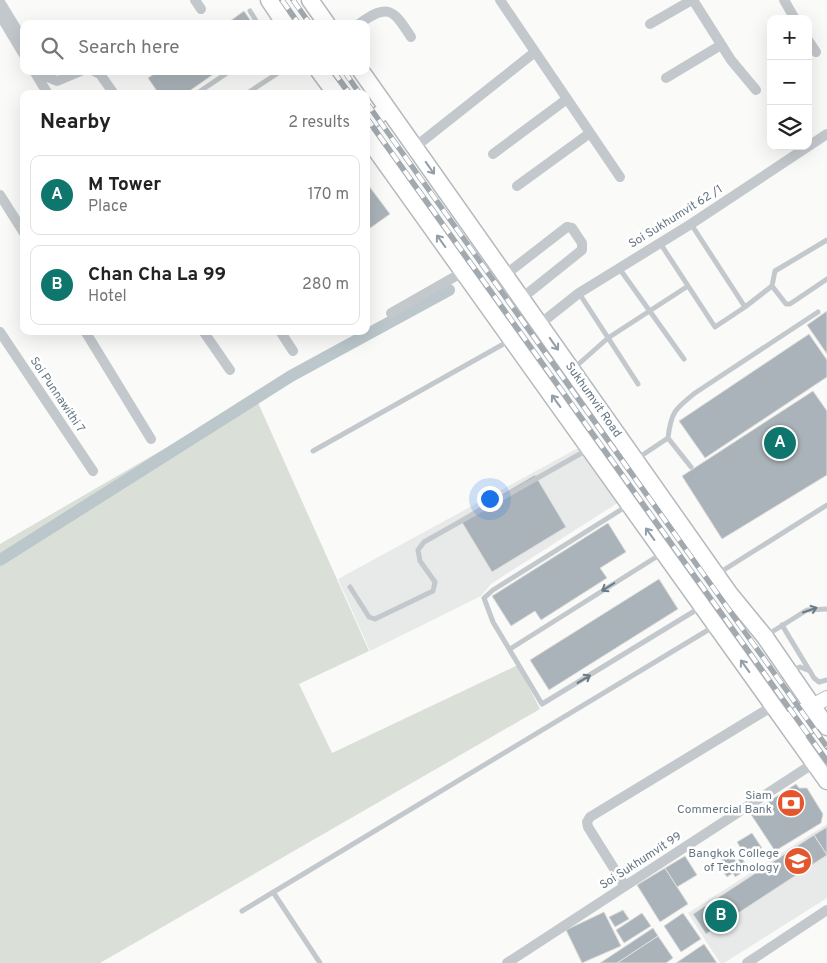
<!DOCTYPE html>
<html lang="en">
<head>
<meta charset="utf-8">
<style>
	:root { --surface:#fff; --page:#f2f2f2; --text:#222; --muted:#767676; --line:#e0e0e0; --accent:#0f766e }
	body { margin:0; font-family:Overpass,sans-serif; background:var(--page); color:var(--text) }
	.controls { position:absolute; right:15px; top:15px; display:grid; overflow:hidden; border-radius:10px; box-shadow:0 5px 20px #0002 }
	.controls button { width:45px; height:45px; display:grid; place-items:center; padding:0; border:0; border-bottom:1px solid var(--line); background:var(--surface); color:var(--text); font:25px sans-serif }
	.you { position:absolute; left:489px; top:498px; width:18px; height:18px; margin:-12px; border:4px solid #fff; border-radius:50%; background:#1a73e8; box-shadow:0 0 0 8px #1a73e833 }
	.badge { display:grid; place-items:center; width:32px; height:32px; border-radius:50%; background:var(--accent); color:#fff; font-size:16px; font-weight:700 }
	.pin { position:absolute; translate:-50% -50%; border:2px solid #fff; box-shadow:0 1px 5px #0006 }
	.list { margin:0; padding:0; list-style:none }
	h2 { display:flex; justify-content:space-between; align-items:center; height:65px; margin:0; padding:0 20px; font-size:21px }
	h2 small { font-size:16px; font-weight:400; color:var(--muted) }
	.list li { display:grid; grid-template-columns:32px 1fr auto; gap:15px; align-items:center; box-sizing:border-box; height:80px; margin:0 10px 10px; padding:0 10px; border:1px solid var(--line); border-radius:10px }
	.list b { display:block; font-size:19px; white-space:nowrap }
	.list p { margin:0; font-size:16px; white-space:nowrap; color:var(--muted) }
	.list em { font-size:16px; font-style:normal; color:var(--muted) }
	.icon { flex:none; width:28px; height:28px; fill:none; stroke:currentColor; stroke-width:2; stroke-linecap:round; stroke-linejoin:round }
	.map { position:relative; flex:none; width:827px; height:963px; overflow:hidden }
	.search { position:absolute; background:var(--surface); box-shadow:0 5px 20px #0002; left:20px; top:20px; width:350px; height:55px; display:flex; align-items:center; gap:12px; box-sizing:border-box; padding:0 18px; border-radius:10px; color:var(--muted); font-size:19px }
	.panel { position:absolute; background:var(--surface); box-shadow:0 5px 20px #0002; left:20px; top:90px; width:350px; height:245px; border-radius:10px }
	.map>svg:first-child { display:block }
	.built { fill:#e8e9e9 }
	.green { fill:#dadfd7 }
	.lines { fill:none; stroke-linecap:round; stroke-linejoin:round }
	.canal { stroke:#bbc7cb; stroke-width:12 }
	.building { fill:#aab3b9; stroke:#dcdcda }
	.secondary-casing { stroke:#b3babf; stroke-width:16 }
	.primary-casing { stroke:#b5babe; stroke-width:19 }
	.lane { stroke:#c3c8cc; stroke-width:5 }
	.street { stroke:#c3c8cc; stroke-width:10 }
	.secondary { stroke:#fff; stroke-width:14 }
	.primary { stroke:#fff; stroke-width:16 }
	.rail-casing { stroke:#a2aab0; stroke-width:5.5 }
	.rail { stroke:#fff; stroke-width:4; stroke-dasharray:11; stroke-linecap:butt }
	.oneway { stroke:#939fa8 }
	.oneway2 { stroke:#6a7a87 }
	.labels { text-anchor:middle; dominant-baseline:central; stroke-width:5; stroke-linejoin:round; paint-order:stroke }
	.street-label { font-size:12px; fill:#657683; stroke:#fff }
	.poi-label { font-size:12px; fill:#657683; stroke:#fff; text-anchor:end }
</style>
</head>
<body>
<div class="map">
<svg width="827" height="963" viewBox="0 0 827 963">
	<rect width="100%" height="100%" fill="#fafaf8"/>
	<path class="built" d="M580,447L619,502L491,584L481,596L370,651L338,579Z
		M827,824V898L724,963H720L688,913Z"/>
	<path class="green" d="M255,396L369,651L299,684L332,753L518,665L540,709L100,963H0V544Z"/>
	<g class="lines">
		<path class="canal" d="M0,560L291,376L449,290"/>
	</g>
	<path class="building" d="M244,11L253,24H226Z
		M158,71H218L185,94H159L148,78Z
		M366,182L390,214L366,231Z
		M827,311V354L807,325Z
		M809,334L827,360V377L705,458L679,421Z
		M813,391L827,411V475L722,539L682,476Z
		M535,475L566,527L492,572L460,519Z
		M608,523L626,552L600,568L607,578L541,620L535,611L511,626L492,596Z
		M659,579L678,609L549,690L530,660Z
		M796,784L799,788H807L823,814L821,823L775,851L750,813Z
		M827,827V855L814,835Z
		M752,833L762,848L747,858L737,842Z
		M814,835L827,855L706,934L693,914Z
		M730,851L736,861L742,858L748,869L735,877L733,873L727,877L719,866L724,863L720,858Z
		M685,856L697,875L677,887L665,868Z
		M665,868L688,904L660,922L637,885Z
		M623,910L629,919L615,927L609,917Z
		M604,912L621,946L582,963L566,930Z
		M642,913L651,926L624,943L616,930Z
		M683,913L701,939L681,952L664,926Z
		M653,928L658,936L617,963H600Z
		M658,936L673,958L666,963H617Z
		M704,944L717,963H676Z"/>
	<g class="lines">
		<defs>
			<path id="secondary" d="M812,706L827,698"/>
			<path id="primary" d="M269,0L285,24
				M310,0L327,24
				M319,71L336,94
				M361,71L729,593L765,637L827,727
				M366,124L387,109
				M366,136L827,781
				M786,723L812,706
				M794,735L820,718"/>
		</defs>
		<use href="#secondary" class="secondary-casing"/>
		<use href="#primary" class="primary-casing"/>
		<path class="lane" d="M250,11L258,24
			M196,94L230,71
			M246,94L281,71
			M660,243L715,327L745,307L691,224
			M619,268L684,359
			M772,286L786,304H790L827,279
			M579,293L638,384
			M745,307L772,286L775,271L827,240
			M573,369L608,338L688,286
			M668,438L691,467
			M313,451L509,341
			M638,458L668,438C671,412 675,409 695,393L818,312
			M627,506L493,590L484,598L493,622L542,704L701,607
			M719,573L827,505
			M350,587L369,617L375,619L433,591L435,582L420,561L418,550L424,542L587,450
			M782,625L814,678L819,682L827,680
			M767,635L807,610L827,609
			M510,649L661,554
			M790,671L800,667L810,671
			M273,892L320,963
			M242,911L713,627"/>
		<path class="street" d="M195,0L201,9
			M500,0L620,177
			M693,0L731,60L756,90
			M784,0L795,19
			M0,2L24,41
			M0,15L24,55
			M359,24C388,3 393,9 411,37
			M650,24L692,0
			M808,40L816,52
			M34,71L48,94
			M42,71L45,76L57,81L81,71
			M94,71L100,74L114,94
			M666,78L721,45
			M415,147L535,52
			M493,154L567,99
			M517,186L590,133
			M0,195L24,233
			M505,275L567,227L572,228L582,243V250L522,298
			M391,313L463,272
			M540,324L579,293L691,224L827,134
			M85,331L151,439
			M203,331L230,370
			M280,331L293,351
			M0,332L93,471
			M625,886L588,827L587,822L590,817L773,706
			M507,963L814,763
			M747,963L827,910"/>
		<use href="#secondary" class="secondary"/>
		<use href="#primary" class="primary"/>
		<defs>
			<path id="rail" d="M282,0L299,24
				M293,0L310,24
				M333,71L350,94
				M344,71L360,94
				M366,102L827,747
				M366,117L827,761"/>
		</defs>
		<use href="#rail" class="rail-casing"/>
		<use href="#rail" class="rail"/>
	</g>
	<defs><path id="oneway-shaft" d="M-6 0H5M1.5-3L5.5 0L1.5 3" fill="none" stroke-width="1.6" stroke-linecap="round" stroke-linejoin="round" transform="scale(1.25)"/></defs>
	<g class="oneway">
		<use href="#oneway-shaft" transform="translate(430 168) rotate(55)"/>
		<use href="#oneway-shaft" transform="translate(441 241) rotate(-126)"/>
		<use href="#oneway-shaft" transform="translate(554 344) rotate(55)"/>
		<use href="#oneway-shaft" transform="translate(556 401) rotate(-126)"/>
		<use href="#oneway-shaft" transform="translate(650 534) rotate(-126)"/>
		<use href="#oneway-shaft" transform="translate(745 666) rotate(-126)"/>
	</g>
	<g class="oneway2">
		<use href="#oneway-shaft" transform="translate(608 587) rotate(148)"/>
		<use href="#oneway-shaft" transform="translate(810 610) rotate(-19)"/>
		<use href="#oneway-shaft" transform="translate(584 679) rotate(-31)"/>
	</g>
	<defs>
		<symbol id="bank-disc" viewBox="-11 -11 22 22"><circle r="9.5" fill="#e4572e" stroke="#fff"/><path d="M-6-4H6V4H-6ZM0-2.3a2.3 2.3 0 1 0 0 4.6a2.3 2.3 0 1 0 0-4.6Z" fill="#fff"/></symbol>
		<symbol id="university-disc" viewBox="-11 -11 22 22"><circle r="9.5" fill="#e4572e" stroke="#fff"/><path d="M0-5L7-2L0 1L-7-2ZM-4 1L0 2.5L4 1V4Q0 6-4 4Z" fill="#fff"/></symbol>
	</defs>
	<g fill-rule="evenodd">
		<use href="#bank-disc" x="775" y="787" width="32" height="32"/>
		<use href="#university-disc" x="782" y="845" width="32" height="32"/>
	</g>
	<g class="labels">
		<g class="street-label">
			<text transform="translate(676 217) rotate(-32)">Soi Sukhumvit 62 /1</text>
			<text transform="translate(57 395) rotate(56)">Soi Punnawithi 7</text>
			<text transform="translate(593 400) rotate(55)">Sukhumvit Road</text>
			<text transform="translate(641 861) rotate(-33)">Soi Sukhumvit 99</text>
		</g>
		<g class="poi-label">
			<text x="772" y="796">Siam<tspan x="772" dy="14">Commercial Bank</tspan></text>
			<text x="779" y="854">Bangkok College<tspan x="779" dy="14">of Technology</tspan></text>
		</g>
	</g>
</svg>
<div class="controls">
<button>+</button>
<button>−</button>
<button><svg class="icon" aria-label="layers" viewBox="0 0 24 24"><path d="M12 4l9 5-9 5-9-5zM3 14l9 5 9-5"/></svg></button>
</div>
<div class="you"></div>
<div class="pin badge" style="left:780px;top:443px">A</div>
<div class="pin badge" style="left:721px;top:916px">B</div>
<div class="search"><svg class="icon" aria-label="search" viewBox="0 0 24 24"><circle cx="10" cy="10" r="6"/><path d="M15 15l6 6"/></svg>Search here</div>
<section class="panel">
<h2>Nearby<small>2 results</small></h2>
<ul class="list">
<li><span class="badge">A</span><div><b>M Tower</b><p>Place</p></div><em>170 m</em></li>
<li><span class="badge">B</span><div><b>Chan Cha La 99</b><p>Hotel</p></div><em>280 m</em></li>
</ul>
</section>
</div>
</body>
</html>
